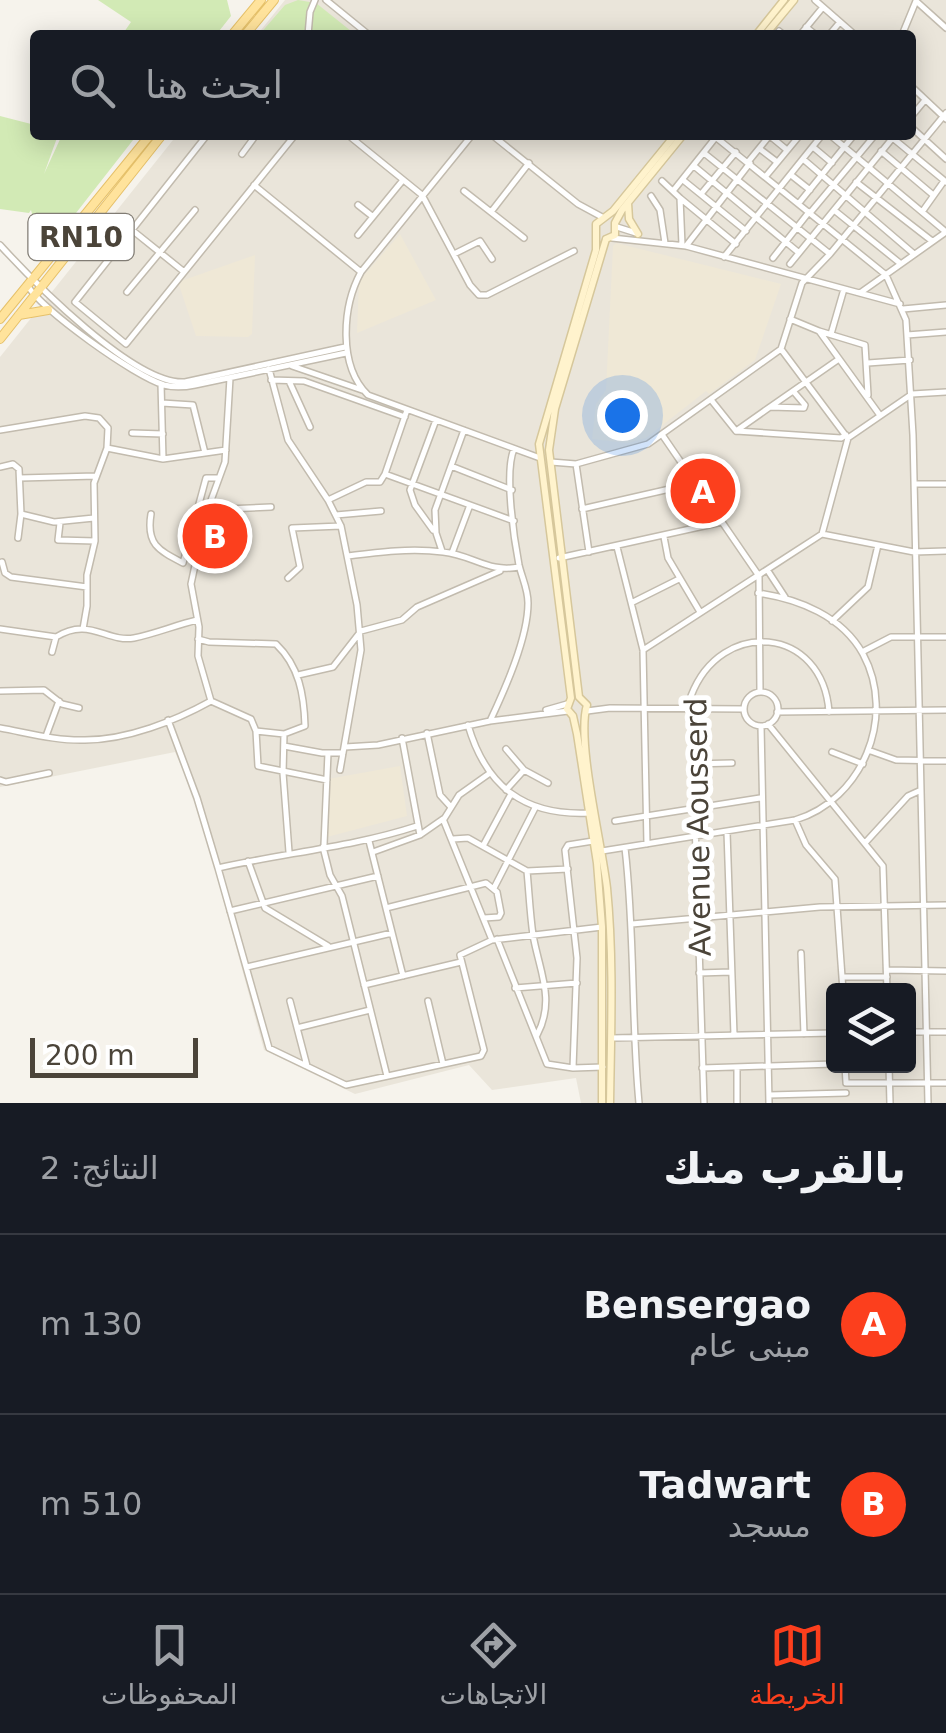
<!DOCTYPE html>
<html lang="ar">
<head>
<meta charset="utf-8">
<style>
	:root { --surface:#171b24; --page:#20242c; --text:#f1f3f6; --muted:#9ea1a6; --line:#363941; --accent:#fc3f1d }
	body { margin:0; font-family:"DejaVu Sans","Noto Naskh Arabic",sans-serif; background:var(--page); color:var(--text); direction:rtl }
	.controls { position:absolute; right:30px; bottom:30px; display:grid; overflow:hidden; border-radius:10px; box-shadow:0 5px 25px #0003 }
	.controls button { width:90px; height:90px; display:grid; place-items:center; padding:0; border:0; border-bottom:2px solid var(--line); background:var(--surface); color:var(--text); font:50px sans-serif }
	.scale { position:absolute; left:30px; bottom:25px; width:168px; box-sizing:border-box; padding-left:10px; border:5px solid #4b4439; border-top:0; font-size:28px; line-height:35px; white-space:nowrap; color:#4b4439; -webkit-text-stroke:8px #fff; paint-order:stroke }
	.you { position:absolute; left:622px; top:415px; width:35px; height:35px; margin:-25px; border:8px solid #fff; border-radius:50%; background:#1a73e8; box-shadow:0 0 0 15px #1a73e833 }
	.badge { display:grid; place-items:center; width:65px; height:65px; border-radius:50%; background:var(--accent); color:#fff; font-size:32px; font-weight:700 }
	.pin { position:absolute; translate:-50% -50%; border:5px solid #fff; box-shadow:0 2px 10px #0006 }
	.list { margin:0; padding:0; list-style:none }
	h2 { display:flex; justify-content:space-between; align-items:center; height:130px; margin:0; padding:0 40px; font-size:42px }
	h2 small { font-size:32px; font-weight:400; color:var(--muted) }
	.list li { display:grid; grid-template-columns:65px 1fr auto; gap:30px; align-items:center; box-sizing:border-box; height:180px; padding:0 40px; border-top:2px solid var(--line) }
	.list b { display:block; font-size:38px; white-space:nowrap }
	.list p { margin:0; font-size:32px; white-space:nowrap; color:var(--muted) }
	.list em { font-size:32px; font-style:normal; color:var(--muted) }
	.icon { flex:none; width:55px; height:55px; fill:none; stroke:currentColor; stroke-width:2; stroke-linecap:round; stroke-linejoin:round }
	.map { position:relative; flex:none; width:946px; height:1103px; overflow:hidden; direction:ltr }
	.search { position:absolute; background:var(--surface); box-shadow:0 5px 25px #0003; left:30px; right:30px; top:30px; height:110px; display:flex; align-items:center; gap:25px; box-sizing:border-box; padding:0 35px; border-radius:10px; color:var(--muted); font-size:38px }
	.sheet { height:490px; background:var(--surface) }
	nav { display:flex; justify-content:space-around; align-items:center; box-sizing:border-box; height:140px; border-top:2px solid var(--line); background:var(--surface); font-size:28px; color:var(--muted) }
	nav a { display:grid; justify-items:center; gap:5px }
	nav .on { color:var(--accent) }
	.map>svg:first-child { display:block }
	.residential { fill:#eae5da; fill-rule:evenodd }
	.education { fill:#efe8d6 }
	.green { fill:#d2eab5 }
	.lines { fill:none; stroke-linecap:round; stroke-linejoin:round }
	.street-casing { stroke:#c2bbae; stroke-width:8 }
	.secondary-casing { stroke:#d6c79b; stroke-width:9 }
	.primary-casing { stroke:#e6c16a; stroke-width:10 }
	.street { stroke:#fff; stroke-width:5 }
	.secondary { stroke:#fff3cd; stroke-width:6 }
	.primary { stroke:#ffe39c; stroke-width:8 }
	.labels { text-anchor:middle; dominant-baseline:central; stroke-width:10; stroke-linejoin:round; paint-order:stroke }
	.shield { fill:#fff; stroke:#817c74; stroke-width:2.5 }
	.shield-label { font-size:28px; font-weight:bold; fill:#4b4439 }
	.street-label { font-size:30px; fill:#4b4439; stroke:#fff }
</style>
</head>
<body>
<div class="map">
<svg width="946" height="1103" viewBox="0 0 946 1103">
	<rect width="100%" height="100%" fill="#f6f3ec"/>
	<path class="residential" d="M285,0H946V1103H581L576,1078L492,1090L469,1065L355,1094L264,1050L197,803L175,752L0,787V357L177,135H911V35H257ZM834,991H908V1066H834Z"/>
	<path class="education" d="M400,234L436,300L357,333L359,281Z
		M616,243L781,284L755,360L709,394L706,391L646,438L627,443L592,439L596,404L606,390L613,246Z
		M255,255L252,334L248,337L196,336L178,282Z
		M400,766L407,816L327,837L328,779Z"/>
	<path class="green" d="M98,0H227L231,16L216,35H122L131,22Z
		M298,0L316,3L356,35H259L285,5Z
		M0,116L35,125V135H58L44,174L62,135H137L51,245L36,229L31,210L29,213L0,209Z"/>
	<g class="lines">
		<defs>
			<path id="street" d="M326,0L369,35
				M815,0L855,35
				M916,1L946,28
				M806,27L816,35
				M779,31L784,35
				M308,35L310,12L315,0
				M800,35L823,7
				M829,35L840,22
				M902,35L916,1
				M911,86L946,119
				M911,117L925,100
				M911,127L946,159
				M207,135L75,302L126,344L295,135
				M348,135L422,195L470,285L479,295H487L574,251
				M472,135L361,272C342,307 338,366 368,395L540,458
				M492,135L578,204L602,217
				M713,135L886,275L906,320L913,435L928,1103
				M830,135L946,232
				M889,135L946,182
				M770,136L787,150
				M813,147L832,163
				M760,149L777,162
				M881,151L932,194
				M704,153L830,254
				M242,154L256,135
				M803,159L914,254
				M748,162L770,135
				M694,166L798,252
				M791,175L810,190
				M766,176L800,135
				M683,180L746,231
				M662,181L680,198L682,245
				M856,182L932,241
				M254,185L361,272
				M464,191L524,238
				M673,191L716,137
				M701,194L736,152
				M651,196L660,210L665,243
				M680,198L736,244
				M799,203L854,135
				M358,205L372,216
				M834,210L901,264
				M491,212L529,163
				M922,212L944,181
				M810,213L875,135
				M617,227L636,233
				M132,230L183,271
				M358,235L403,180
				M612,238L686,246L900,304
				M0,245C32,280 135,386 185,382L345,347
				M686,246L750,163
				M454,254L480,241L492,259
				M724,257L822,135
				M773,258L809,212
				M790,264L895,135
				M27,285C43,311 134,376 164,385C175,388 185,387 195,385L346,353
				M127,292L195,210
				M860,293L946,232
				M903,309L946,305
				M790,319L819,331L879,414
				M819,331L865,345L868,395
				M831,334L844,289
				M907,335L946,332
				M781,349L846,436
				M868,363L910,360
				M292,366L362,390
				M269,369L288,440L328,500L341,526L357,605L361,650L340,770
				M230,378L225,462L206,514L191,584L199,627L198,656L211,701L251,719L256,731L258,766L327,780
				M271,380L304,381L405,417
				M289,381L310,427
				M161,384L163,459
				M794,392L805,405L804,408L770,407L839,359
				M712,401L736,431L841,438L846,435
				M162,403L193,405L205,453
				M407,410L385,474L514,521
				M0,430L85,416L99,418L108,428L107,448L94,483L95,541L87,575V606L83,629
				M736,431L770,407
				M132,433L163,434
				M663,436L759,576L760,692
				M107,448L163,459L226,450
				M551,462L576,464L648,444L781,349L802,283L830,254L946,113
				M576,464L589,552
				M451,466L512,490
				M0,467L13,464L19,469L21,514
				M20,478L96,476
				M915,484H946
				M328,500L366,482H380L385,474
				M209,506L226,509L271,507
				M582,509L696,483
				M151,514C146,544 158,550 183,563L206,478H219
				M336,515L381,511
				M60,523L58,540L95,541
				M433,530L415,505L410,490L436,420
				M822,534L914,552L946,551
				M664,537L668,558L700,612
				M18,538L21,514L54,522L94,518
				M617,547L643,650L647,844
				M442,551L436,533L435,510L464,430
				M452,553L470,505
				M348,556C379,552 411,548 443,552C473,555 488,573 519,567
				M559,558L722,522
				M2,562L5,573L11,577L87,587
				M768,571L785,597
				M288,578L300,567L292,528L341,526
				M633,602L679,579
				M832,621L868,587L878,545
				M0,629L56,637
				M198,639L209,642L276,644C299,666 304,694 305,726L284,734L256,731
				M643,650L822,534L848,438L912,394L946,392
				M52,652L56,637C89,616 107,643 134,638C154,634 176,625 197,620
				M862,652L891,637H946
				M298,675L333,667L361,631L402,620L417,607L500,571
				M0,691L44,690L62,704L79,708
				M744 709a17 17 0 1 1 34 0a17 17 0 1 1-34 0Z
				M546,710L567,704
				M587,711L610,708L744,709
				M777,712L946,710
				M168,720L197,798L218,868
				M490,721C505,689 528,638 528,603C528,589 522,578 519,565C514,539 504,472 514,449
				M768,724L883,866L887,991
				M468,725C486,787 525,816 589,813
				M761,726L769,1103
				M0,728C28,733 57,741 85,740C127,740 175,721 211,701
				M427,733L440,795L450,806
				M284,734L283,773L289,852
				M46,736L59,701
				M402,738L420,835
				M284,746L322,753H343
				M345,747L378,745L490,721L568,711
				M506,749L524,770L548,783
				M868,750L896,760L946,761
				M832,752L863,764
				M692,764L732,763
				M0,780L6,782L49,773
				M506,790L524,770
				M444,819L459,795L490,773
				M795,820L806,845L835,879L843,991
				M615,821L760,798
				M417,826C353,847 284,853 218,868L269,1048L346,1085L481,1056L484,1050L460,955L492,940
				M727,832L734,1035
				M453,839L468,838L527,871L568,869
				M369,841L403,976
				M865,843L908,796L919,791
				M324,845L328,753
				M483,846L511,794
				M323,847L330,875L342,896L387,1076
				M625,848C635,933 631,1018 639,1103
				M602,851L795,820C862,800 897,717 863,654C842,616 799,599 758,593
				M373,852L420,835L443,819L492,940L602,927
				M248,861L265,908L328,946
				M527,871C529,892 530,914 533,935C539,970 556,1000 537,1035
				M494,888L535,808
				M386,908L486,883L497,892L501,913L499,917L484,918
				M230,911L378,876
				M632,924L820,907L946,905
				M497,939L547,1064L573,1068L603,1067
				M801,953L804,1034
				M247,967L392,933
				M887,970L946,971
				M699,973L731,972
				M843,977H887
				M364,985L461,962
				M515,988L577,983
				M290,1001L307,1066
				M428,1001L443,1064
				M297,1028L370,1010
				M908,1032H946
				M612,1038L834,1033
				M845,1066L846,1082
				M889,1066L890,1103
				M737,1067V1103
				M573,1068L577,958L565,850L568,845L593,841
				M702,1068L834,1064
				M846,1083H946
				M769,1095L846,1093
				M704,1103L691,696C721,617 823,626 829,712"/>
			<path id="secondary" d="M756,35L784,0
				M765,35L794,0
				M628,203L629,219L638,234
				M606,239L555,409L549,450L579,697L587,705C576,740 602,844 607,888C614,959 611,1031 610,1103
				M606,239L615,235V223L622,210L683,135
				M602,1103V927L597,863L577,734L573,716L567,709L571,698L539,444L596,250V224L613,211L675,135"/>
			<path id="primary" d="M232,35L261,0
				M245,35L274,0
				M19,315L48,310
				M0,319L150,135
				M0,339L162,135"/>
		</defs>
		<use href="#street" class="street-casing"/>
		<use href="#secondary" class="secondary-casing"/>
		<use href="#primary" class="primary-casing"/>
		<use href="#street" class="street"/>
		<use href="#secondary" class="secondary"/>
		<use href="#primary" class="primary"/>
	</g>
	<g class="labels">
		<rect class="shield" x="28.5" y="214" width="105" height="46" rx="8"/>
		<g class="shield-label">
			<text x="81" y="237">RN10</text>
		</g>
		<g class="street-label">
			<text transform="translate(698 827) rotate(-91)">Avenue Aousserd</text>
		</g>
	</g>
</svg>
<div class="controls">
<button><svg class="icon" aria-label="layers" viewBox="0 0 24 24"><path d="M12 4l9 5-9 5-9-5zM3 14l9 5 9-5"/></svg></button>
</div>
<div class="scale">200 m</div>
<div class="you"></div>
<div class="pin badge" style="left:703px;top:491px">A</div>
<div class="pin badge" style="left:215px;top:536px">B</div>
<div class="search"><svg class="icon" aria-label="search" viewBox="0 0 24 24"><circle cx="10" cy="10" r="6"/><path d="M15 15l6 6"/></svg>ابحث هنا</div>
</div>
<section class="sheet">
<h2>بالقرب منك<small>النتائج: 2</small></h2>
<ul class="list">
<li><span class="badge">A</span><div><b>Bensergao</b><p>مبنى عام</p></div><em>130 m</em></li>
<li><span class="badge">B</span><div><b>Tadwart</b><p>مسجد</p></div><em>510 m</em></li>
</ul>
</section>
<nav>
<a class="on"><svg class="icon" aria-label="map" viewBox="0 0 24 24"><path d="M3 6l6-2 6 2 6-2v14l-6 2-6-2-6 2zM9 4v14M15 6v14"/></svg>الخريطة</a>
<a><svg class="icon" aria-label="directions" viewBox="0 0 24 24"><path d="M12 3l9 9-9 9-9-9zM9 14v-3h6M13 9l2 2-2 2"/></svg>الاتجاهات</a>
<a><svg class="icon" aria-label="saved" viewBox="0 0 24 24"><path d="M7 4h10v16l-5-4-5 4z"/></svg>المحفوظات</a>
</nav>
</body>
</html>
